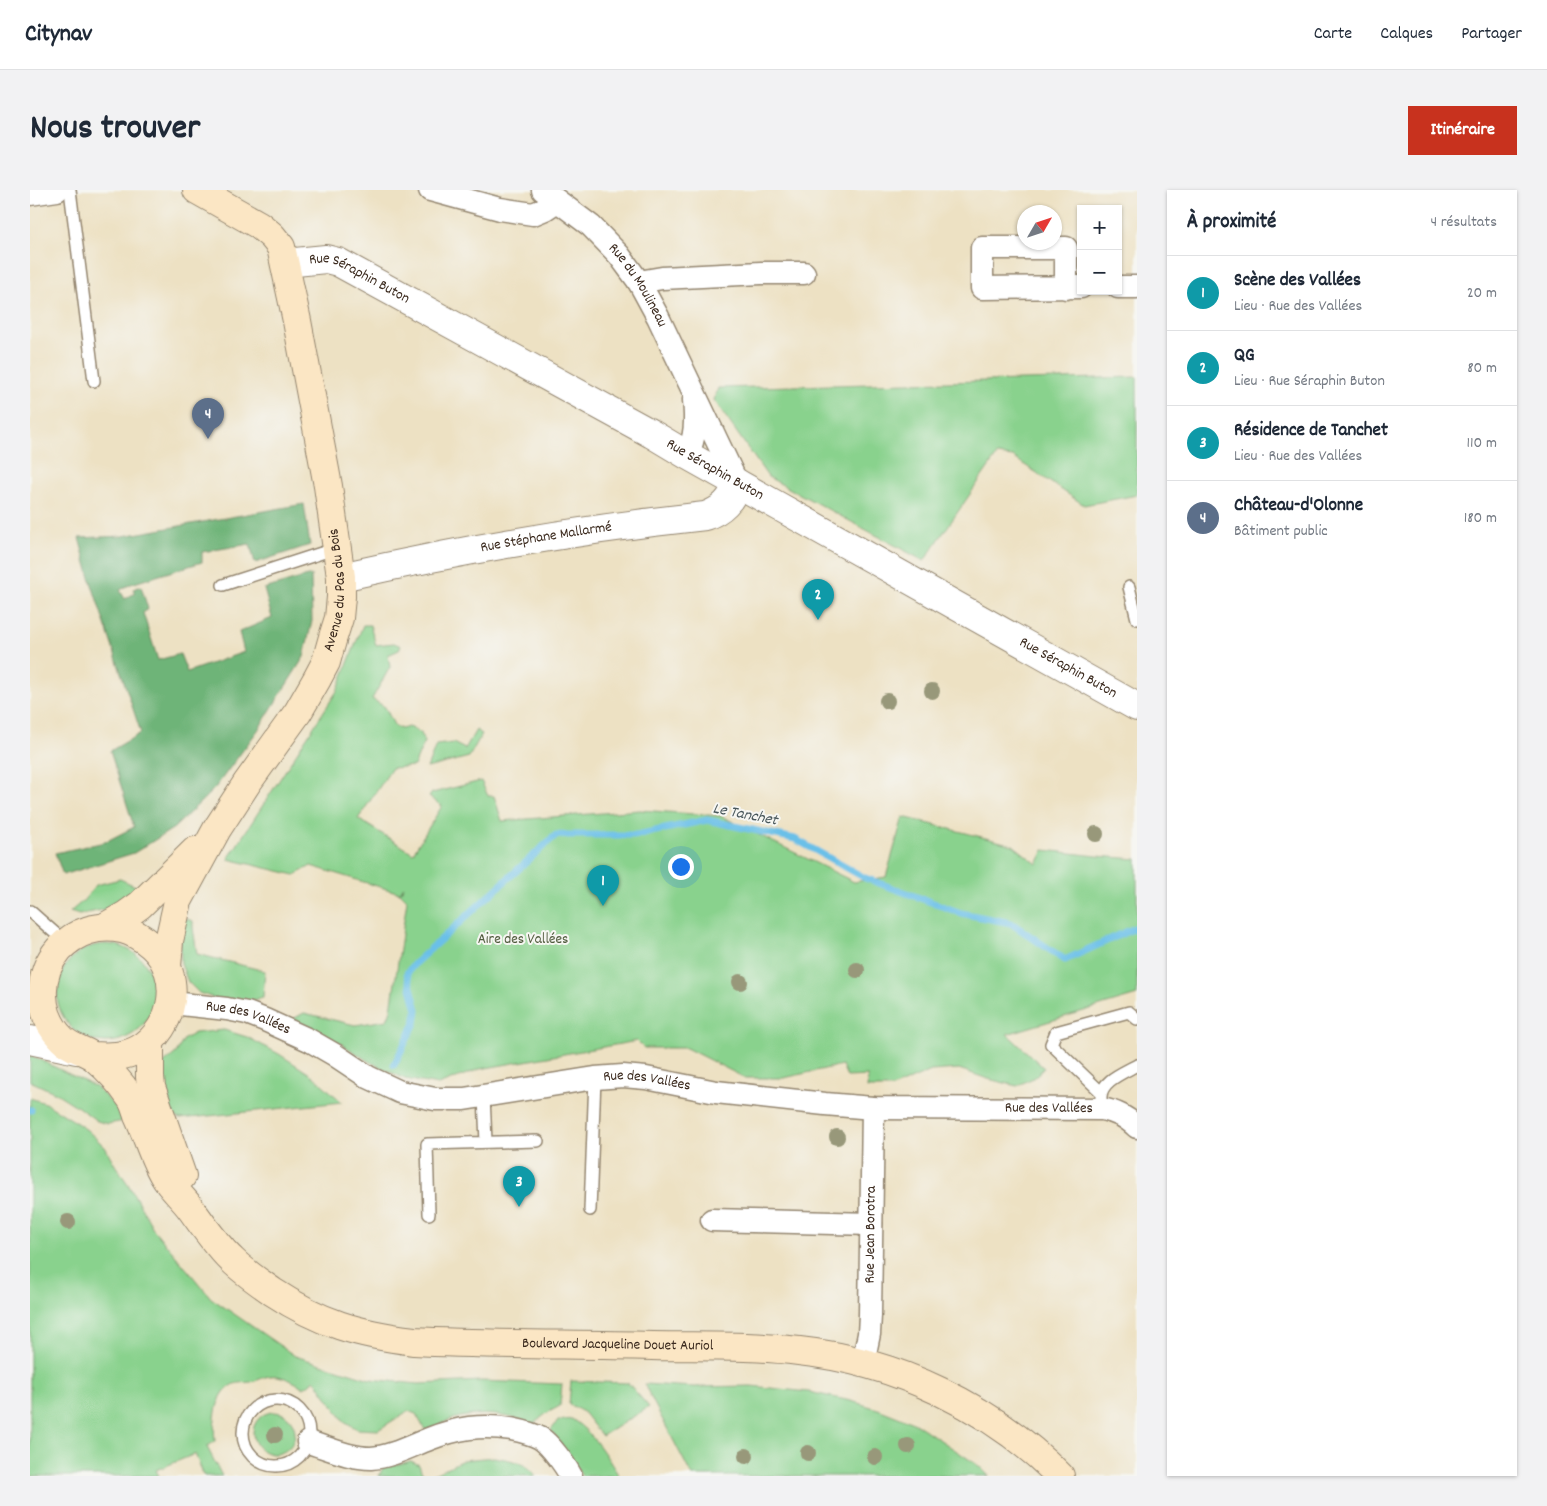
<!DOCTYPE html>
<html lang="fr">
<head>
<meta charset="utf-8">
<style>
	:root { --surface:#fff; --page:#f2f2f3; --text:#1f2937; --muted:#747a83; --line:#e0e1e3; --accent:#c8321e }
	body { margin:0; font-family:Dekko,sans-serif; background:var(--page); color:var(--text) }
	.controls { position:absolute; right:15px; top:15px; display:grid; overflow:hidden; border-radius:0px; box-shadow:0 1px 4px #0004 }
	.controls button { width:45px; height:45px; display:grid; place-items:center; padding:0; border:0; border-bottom:1px solid var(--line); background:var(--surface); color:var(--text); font:25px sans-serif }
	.compass { position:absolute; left:987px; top:15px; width:45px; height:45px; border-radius:50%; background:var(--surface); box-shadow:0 1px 4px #0004; rotate:51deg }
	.you { position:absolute; left:650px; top:676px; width:18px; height:18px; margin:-12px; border:4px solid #fff; border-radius:50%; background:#1a73e8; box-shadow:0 0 0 8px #1a73e833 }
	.badge { display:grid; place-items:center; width:32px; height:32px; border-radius:50%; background:var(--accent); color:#fff; font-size:16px; font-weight:700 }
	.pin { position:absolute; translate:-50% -41px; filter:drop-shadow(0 1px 2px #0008) }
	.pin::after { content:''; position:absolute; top:26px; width:18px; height:15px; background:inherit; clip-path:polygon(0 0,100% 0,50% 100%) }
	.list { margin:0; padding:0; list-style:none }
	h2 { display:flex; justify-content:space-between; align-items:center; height:65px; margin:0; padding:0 20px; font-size:21px }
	h2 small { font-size:16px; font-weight:400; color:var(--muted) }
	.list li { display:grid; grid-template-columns:32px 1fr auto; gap:15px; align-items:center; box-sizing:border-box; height:75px; padding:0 20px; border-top:1px solid var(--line) }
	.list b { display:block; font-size:19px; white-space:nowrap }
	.list p { margin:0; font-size:16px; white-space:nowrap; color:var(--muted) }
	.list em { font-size:16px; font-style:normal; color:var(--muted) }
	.map { position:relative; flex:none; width:1107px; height:1286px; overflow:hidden; border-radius:0px }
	header { display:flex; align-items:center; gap:30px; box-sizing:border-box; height:70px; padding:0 25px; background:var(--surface); border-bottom:1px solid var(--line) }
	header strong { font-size:24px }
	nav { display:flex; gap:28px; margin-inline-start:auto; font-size:18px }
	.intro { display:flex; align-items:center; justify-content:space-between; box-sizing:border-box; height:120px; padding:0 30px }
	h1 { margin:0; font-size:35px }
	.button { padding:12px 22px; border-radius:0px; background:var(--accent); color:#fff; font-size:18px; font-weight:700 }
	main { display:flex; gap:30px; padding:0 30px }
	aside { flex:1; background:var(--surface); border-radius:0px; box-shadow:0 1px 4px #0004 }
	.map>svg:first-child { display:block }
	.green { fill:#89d28d; stroke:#627e56 }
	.forest { fill:#6eb478; stroke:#546f4b }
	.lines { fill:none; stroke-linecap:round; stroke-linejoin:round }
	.stream { stroke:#6bc0e8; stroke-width:7 }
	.service-casing { stroke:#948670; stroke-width:14 }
	.minor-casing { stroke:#948670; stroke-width:25 }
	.tertiary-casing { stroke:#948670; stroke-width:30 }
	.secondary-casing { stroke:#948670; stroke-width:30 }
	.service { stroke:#fff; stroke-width:11 }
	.minor { stroke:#fff; stroke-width:22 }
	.tertiary { stroke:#fff; stroke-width:28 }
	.secondary { stroke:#fbe6c4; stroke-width:28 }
	.tree { fill:#98987a }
	.labels { text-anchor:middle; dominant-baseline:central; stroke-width:4; stroke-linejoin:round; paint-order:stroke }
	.street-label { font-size:15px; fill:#3b2a1e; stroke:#f6f6f2 }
	.park-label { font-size:15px; fill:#525c3f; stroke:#f6f6f2 }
	.water-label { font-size:16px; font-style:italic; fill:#49575b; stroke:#f6f6f2 }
</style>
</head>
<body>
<header>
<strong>Citynav</strong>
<nav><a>Carte</a><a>Calques</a><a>Partager</a></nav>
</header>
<div class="intro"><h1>Nous trouver</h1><a class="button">Itinéraire</a></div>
<main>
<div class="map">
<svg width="1107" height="1286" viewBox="0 0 1107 1286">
	<rect width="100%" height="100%" fill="#f6f6f2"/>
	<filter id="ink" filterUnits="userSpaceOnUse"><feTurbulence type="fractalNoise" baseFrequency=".02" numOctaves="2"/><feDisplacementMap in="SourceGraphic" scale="10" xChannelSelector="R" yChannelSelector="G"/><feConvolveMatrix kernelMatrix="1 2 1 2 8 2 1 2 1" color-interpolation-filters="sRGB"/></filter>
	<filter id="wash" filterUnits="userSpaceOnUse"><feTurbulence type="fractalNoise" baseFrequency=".0096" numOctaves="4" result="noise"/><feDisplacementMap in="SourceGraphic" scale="20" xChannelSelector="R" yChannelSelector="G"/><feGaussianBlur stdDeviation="1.12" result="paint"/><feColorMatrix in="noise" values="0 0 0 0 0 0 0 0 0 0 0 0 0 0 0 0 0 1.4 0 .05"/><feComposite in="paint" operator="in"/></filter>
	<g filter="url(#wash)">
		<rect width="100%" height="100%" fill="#ede1c3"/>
		<path class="green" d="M1107,187V305L1054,315L983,267L967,265L894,371L738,287L684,210L688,198Z
			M333,435H340L346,455L364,453L371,456L369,460L358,465L360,477L342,509L355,517L364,535L371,539L379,537L391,543L394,552L384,576L362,578L328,629L383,663L412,616L399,607L402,603L451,591L458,606H464L472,631L610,620L691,626L824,692L856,687L873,627L983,655L1007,674L1014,660L1067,666L1107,669V805L977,844L1014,878L1003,888L987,896L958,889L929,879L901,881L862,898H837L838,886L817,887L812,875L754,888H715L656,858H614L607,851L450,879L408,895L375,889L340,872L297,845L263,829L274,823L325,835L357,830L361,820L377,710L370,703L374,696L370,703L281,676L265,685L198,669L307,501Z
			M446,540L452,544L439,567L397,578L406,555L423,553L435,559Z
			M90,689L114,700L89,716L49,725L40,722L54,710L66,695Z
			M150,727L163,731V738L167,764L235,781L233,807L213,813L184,808L169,803L158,792L151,774Z
			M27 803a49 49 0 1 1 98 0a49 49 0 1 1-98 0Z
			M194,840L217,847L249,864L283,886L312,912L150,929L143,926L131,881L134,873L146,863L154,849L165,843Z
			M0,865L66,897L85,916L94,931L78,934L67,931L48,917L26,903L0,891Z
			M0,908L15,913L41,929L57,940L75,957L85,975L98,994L124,1040L181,1108L265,1166L340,1189L388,1194L451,1191L532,1194L530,1216L517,1223L503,1234C481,1226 460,1222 436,1226C422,1228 408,1235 395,1240L386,1224L378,1221L348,1240L327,1239L314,1231L285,1190L274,1198C265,1192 251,1184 239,1186C233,1187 227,1191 221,1192C214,1193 208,1192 202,1195C185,1204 183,1234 185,1251L177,1257L192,1286H174L165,1264L126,1280L129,1286H0Z
			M541,1191L598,1193L619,1217L572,1246L553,1222L539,1214Z
			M614,1194L663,1197L721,1196L779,1202L821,1211L848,1219L888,1235L949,1276L959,1286H662Z
			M223 1243a21 21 0 1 1 42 0a21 21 0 1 1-42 0Z
			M542,1229C564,1244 575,1264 589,1286H552L521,1240L528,1231Z
			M464,1267C480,1270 497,1272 506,1286H400L433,1270Z
			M381,1271L389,1275L392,1283L399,1286H349L353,1278Z"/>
		<path class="forest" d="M274,314L280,355L225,373L220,354L172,362V372L101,394L90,400L95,409L105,403L103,399L111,396L118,419L113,423L128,470L150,464L157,482L214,462L209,442L242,428L234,399L281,385L282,431L274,467L228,540L185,598L144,638L104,663L33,685L25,663L75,652L104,637L80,561L111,543L62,395L49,348L93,346Z"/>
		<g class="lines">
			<path class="stream" d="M364,875L385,833L387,820L377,783L385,773L526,645H607L677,630L765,649L835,688L931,723L981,733L1035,770L1107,737
				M0,920H1"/>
		</g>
	</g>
	<g filter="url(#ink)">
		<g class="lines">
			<defs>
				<path id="service" d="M40,0L64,191
					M193,395L307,358
					M1099,397L1107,429
					M0,721L35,752
					M1071,902L1021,854L1026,842L1099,822L1107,829
					M454,906L456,952
					M1071,908C1070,891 1095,882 1107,875
					M560,1020L565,888
					M399,1024L397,954L508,951
					M213 1243a33 33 0 1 1 66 0a33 33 0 1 1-66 0Z"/>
				<g id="minor">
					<path d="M400,0L470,19L503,24L515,19L527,11"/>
					<path id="s1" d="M513,0L561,36L589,65L609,92L628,127L707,293"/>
					<path d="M0,4L27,0"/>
					<path d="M609,92L632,88L731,83H774"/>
					<path d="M1088,97H1107"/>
					<path d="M1036,98V58H952V98L1051,97"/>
					<path d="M657,265C666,247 666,230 664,210"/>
					<path id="s2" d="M142,813L197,819L217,823L235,830L279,850L305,865L338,887L370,902L405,909H434L565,888L593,886L616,888L686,902L795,914L843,918L1072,919C1087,922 1096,927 1107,937"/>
					<path d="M682,1030L841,1034"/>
					<path id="s3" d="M833,1173L839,1144L840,1125L843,918"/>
					<path d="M278,1252C298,1258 320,1268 341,1268C360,1267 381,1256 399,1249C427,1238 451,1234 481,1239C491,1241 501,1243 510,1248C520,1254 535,1275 541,1286"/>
				</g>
				<g id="tertiary">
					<path id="s4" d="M255,73L296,69L308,72L622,244L657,265L1107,517"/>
					<path id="s5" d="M311,387C431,360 553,339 675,326C691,321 703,309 707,293"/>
					<path d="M0,850L47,860"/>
				</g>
				<g id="secondary">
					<path d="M75,737L96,725L110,715L165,661"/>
					<path id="s6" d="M137,777L139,751L148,711L187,639L217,593L268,522L287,489L296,472L303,447L309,428L311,407V387L298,296L267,131L251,57L242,46L229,35L167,0"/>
					<path d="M120,852V887L121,897L152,986"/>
					<path id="s7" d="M63,866C79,867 95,867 109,859C145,838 154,785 122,756C113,748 104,742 92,739C69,734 46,741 29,759C7,784 7,824 32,849C42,859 56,860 65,868C78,879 90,892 100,907C104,912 106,920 108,926C117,945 123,968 134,986C141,998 153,1008 161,1019C174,1037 186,1055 202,1070C214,1082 229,1092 243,1102C290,1133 328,1144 384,1151C463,1155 543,1154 622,1156C671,1157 720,1155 769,1161C865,1171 962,1217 1030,1286"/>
				</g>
			</defs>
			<use href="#service" class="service-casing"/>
			<use href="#minor" class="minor-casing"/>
			<use href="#tertiary" class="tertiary-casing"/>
			<use href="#secondary" class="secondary-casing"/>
			<use href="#service" class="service"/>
			<use href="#minor" class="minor"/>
			<use href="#tertiary" class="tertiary"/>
			<use href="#secondary" class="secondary"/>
		</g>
		<g class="tree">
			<circle cx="902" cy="501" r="8"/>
			<circle cx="857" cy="511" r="8"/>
			<circle cx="1066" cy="644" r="8"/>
			<circle cx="827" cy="780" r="8"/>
			<circle cx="710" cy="792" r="8"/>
			<circle cx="807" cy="947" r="8"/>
			<circle cx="38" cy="1032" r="8"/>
			<circle cx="245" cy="1245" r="8"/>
			<circle cx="878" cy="1256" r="8"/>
			<circle cx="778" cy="1263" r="8"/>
			<circle cx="716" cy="1266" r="8"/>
			<circle cx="845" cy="1267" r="8"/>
		</g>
	</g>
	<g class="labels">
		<g class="street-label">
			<text stroke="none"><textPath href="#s4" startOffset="79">Rue Séraphin Buton</textPath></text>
			<text stroke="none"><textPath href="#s1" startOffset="136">Rue du Moulineau</textPath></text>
			<text stroke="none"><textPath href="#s4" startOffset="484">Rue Séraphin Buton</textPath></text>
			<text stroke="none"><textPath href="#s5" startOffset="209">Rue Stéphane Mallarmé</textPath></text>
			<text stroke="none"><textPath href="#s6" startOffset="422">Avenue du Pas du Bois</textPath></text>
			<text stroke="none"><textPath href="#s4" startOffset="889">Rue Séraphin Buton</textPath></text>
			<text stroke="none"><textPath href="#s2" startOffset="78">Rue des Vallées</textPath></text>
			<text stroke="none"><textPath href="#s2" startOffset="498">Rue des Vallées</textPath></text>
			<text stroke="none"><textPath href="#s2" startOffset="902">Rue des Vallées</textPath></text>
			<text stroke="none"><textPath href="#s3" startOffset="129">Rue Jean Borotra</textPath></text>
			<text stroke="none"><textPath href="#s7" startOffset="1062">Boulevard Jacqueline Douet Auriol</textPath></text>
		</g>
		<g class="park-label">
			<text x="493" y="750">Aire des Vallées</text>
		</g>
		<g class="water-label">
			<text transform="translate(715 625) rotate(11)">Le Tanchet</text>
		</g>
	</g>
</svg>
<div class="controls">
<button>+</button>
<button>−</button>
</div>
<svg class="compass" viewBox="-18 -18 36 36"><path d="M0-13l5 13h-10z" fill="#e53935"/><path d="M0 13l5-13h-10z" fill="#747a83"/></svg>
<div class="you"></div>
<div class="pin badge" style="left:573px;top:716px;background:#0f9aa8">1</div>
<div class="pin badge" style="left:788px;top:430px;background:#0f9aa8">2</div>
<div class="pin badge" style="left:489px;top:1017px;background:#0f9aa8">3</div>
<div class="pin badge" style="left:178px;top:249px;background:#5c6f8a">4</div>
</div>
<aside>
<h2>À proximité<small>4 résultats</small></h2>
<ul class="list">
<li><span class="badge" style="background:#0f9aa8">1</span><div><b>Scène des Vallées</b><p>Lieu · Rue des Vallées</p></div><em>20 m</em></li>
<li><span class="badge" style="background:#0f9aa8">2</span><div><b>QG</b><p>Lieu · Rue Séraphin Buton</p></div><em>80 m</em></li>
<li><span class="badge" style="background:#0f9aa8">3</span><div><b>Résidence de Tanchet</b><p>Lieu · Rue des Vallées</p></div><em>110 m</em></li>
<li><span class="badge" style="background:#5c6f8a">4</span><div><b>Château-d'Olonne</b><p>Bâtiment public</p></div><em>180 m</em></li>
</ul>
</aside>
</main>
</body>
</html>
